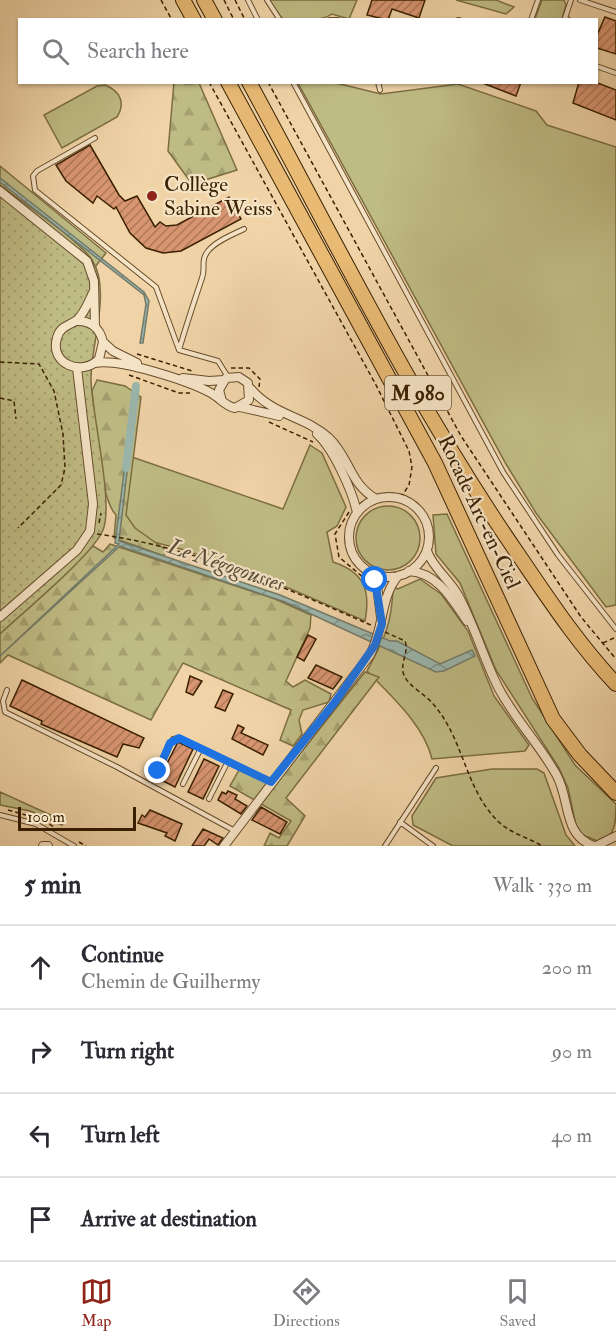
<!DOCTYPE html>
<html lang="en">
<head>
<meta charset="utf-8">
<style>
	:root { --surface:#fff; --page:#f7f7f7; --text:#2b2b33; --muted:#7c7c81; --line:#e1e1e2; --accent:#8f2418 }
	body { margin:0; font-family:"IM FELL Double Pica",serif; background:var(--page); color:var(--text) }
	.scale { position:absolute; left:18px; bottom:15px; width:118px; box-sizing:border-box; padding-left:6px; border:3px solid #3a2001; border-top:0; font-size:16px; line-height:21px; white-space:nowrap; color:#3a2001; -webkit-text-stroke:4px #f5e3c6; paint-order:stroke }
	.stop { position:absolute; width:18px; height:18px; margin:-14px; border:4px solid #1a73e8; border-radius:50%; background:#fff }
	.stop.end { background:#1a73e8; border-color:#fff; box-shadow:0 2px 6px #0008 }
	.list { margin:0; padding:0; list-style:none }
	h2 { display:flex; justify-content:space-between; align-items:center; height:78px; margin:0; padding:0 24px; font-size:26px }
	h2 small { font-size:20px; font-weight:400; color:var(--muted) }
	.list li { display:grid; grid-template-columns:39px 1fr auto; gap:18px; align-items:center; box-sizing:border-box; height:84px; padding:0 24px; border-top:2px solid var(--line) }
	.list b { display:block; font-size:22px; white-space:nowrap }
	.list p { margin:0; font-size:20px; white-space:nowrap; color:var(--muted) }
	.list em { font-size:20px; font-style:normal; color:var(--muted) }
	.icon { flex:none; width:33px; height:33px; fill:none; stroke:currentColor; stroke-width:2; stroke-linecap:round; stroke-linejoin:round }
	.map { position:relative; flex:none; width:616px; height:846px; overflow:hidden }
	.search { position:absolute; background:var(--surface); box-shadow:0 2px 4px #0004; left:18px; right:18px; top:18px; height:66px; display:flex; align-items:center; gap:15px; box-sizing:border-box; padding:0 21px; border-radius:0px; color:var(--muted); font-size:22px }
	.sheet { height:414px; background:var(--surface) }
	nav { display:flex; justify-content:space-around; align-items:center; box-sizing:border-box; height:84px; border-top:2px solid var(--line); background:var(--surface); font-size:16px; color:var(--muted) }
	nav a { display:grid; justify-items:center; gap:3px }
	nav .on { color:var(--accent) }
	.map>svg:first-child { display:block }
	.green { fill:#bfbb84; stroke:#7c6e42; stroke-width:1.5 }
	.forest { fill:url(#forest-firs); stroke:#7c6e42; stroke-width:1.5 }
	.park { fill:url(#park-dots); stroke:#7c6e42; stroke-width:1.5 }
	.water { fill:url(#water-waves); stroke:#747b69; stroke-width:1.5 }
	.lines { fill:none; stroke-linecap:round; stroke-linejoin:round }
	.canal { stroke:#9bb7ae; stroke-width:8 }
	.building { fill:url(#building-hatch); stroke:#3a2001; stroke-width:1.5 }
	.lane-casing { stroke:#684d2b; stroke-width:6 }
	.street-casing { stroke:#684d2b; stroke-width:10 }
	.highway-casing { stroke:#3a2001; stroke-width:16 }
	.path { stroke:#3a2001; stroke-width:1.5; stroke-dasharray:4.5 3; stroke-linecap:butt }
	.lane { stroke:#f5e3c6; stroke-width:4 }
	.street { stroke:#f5e3c6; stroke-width:8 }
	.highway { stroke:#e8ba74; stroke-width:14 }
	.route { stroke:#1a73e8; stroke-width:8 }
	.poi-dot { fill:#8f2418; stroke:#f5e3c6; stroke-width:2 }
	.labels { text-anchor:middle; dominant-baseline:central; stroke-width:4.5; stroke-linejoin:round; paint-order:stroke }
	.shield { fill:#f5e3c6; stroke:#725a3c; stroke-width:1.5 }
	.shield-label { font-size:20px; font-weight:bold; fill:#3a2001 }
	.poi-label { font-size:21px; fill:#3a2001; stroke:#f5e3c6; text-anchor:start }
	.street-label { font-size:21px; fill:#3a2001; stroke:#f5e3c6 }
	.water-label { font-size:22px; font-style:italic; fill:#574d35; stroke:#f5e3c6 }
</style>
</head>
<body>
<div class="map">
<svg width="616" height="846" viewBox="0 0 616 846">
	<defs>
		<pattern id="forest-firs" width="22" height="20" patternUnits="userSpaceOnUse" patternTransform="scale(1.5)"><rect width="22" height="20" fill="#bfbb84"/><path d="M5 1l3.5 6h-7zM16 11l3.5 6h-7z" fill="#a5a070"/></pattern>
		<pattern id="park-dots" width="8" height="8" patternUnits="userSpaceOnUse" patternTransform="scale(1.5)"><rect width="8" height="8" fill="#bfbb84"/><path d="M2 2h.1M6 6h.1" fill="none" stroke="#a5a070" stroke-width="1.8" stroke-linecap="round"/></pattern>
		<pattern id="water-waves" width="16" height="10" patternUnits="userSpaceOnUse" patternTransform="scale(1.5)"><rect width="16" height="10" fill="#9bb7ae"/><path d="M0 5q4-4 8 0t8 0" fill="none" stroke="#7f948b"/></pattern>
		<pattern id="building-hatch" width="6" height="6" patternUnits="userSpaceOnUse" patternTransform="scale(1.5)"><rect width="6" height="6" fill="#d89571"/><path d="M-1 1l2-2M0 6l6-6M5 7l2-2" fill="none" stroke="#b0795a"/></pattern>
	</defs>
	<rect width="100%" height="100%" fill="#f0d4a8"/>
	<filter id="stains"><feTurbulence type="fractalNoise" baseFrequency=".00333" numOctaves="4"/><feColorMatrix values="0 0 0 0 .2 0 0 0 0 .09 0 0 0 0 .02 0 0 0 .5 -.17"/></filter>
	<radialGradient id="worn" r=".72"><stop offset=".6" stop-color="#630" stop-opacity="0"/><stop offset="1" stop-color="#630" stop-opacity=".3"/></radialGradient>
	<path class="green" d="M269,0H357L349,19L332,14C324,20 294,23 284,19C276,16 272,7 269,0Z
		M456,0H496L514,7L506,14Z
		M542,0H564L566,5L562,19H535Z
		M298,83H336L381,94L458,84L536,111L547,125L616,147V605L606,607L536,513L506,464Z
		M105,85C120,91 126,103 117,117L62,148L44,115L97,86Z
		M310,445L322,453L346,507L337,526L327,532L333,562C364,572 371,590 365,621L272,581L181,549L121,534L132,457L283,509Z
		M356 538a32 32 0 1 1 64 0a32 32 0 1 1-64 0Z
		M447,514L532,698L575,765L616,804C616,822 616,835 600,842L580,834L576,826L568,788L559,768L496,670L460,583L436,554L433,515Z
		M420,579L441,594L468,631L494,696L529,745L525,751L432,759C424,725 391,696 367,671C384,639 392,625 393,587L398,589Z
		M492,769H537L544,773L566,835L575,846H453L413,825L412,816L436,778Z
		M0,792L64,821L62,825L30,811L0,805Z"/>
	<path class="forest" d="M174,82L199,83L237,170L192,184L168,151Z
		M0,166L106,253L95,267L87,255L0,185Z
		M97,380L125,386L141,397L126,515L135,528L166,550L164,556L114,538L116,515C99,498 95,417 92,391Z
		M110,544L275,599L311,615L310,628L286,681L293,687L305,680L331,694L329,702L303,710L299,720L302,734L293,746L280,740L291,710L183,663L151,720L8,655L0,663V627L93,546L103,552Z
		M365,672L379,677L286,798L305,816L287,846H264L270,833L279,838L291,821L230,786L239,770L274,786Z"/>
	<path class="park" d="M0,185C22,202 78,239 92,260C112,290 90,347 91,381C92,414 114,504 103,530C92,556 23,612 0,634Z"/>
	<path class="water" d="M0,178L144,292L149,301L143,343H140L146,304L144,295L0,182Z
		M135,386H137L119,541L280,595L390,641H397L440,664L472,650L475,656L444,671L436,672L285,602L120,546L0,656L119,544L115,543Z"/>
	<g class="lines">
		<path class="canal" d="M126,468L136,386"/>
	</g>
	<path class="building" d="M372,0H425L419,18L392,9L388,20L367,15Z
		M605,17L616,21V54L597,48V35Z
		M480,82H521L516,96Z
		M579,82H595L616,90V120L573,103Z
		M90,145L119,195L125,201L137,196L155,227L160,222L166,226L177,225L229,197L241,219L181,251L163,253L146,248L130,233L116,207L114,209L97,196L93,203L66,181L56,165Z
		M308,635L316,639L304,661L297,657Z
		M316,665L342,677L333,689L308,678Z
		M190,676L202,681L193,695L186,692Z
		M22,680L144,738L139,748L123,744L117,757L41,724L42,721L10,706Z
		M223,690L233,694L225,711L215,707Z
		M238,725L244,728L241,733L268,745L263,755L232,739Z
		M178,742L193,749L175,787L159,779Z
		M204,759L219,766L203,799L188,792Z
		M228,791L237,795L235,799L247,806L241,814L218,800L222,792L226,794Z
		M261,807L287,822L280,834L252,820Z
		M150,810L182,824L175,841L165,836L167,833L138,823L142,815L145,817Z
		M203,829L223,838L218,845L209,839L204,846H192Z"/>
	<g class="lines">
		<defs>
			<path id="lane" d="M248,0L258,20
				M267,0L280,20
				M580,0L616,12
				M330,20H338
				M458,20H459
				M531,20L538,0
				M569,20L565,18L571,0
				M596,66L616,73
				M293,82L503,472L558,555L616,629
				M378,82L380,90
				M95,138L37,171L33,176L35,190L156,287L179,350
				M228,377L218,361L179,350C186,326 194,302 202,278C206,268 200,261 208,251C216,241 232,235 244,229
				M7,690L3,701L5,712L117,767L235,831
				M158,771L173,739L179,738L271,782
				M183,784L201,748
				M209,799L228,761
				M0,815L36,824L74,846
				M400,822L433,846
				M385,846L436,768"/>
			<path id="street" d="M0,191L87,261L94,281L95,327
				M76,321C90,320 100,328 103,342L99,359C82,377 49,364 57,338C60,326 69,326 77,320C85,313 89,300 94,291
				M103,342L113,351L137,363
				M95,363C119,358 189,381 211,393C220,398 225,406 235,408L249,400L248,383L239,377L226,378L219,390L222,401
				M183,378L209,381L224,380
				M251,389C274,416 305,416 329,438C350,458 349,483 376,499
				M240,407L279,416
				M317,434C333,448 353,492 357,513
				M349 537a40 40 0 1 1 80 0a40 40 0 1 1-80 0Z
				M427,551C433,568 449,579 458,595C474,624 483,657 498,687C514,718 539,744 556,774C571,800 562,835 594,846
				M409,571C438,573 452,599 467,621
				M370,572L377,586L381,617
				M0,617L77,550L90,531L93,504L77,368
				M43,846H48
				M224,846L370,655C384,629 380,597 398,576
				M596,846L616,836"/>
			<path id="highway" d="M183,0L194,20
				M204,0L215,20
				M228,82L435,463L553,719L580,755L616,793
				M249,82C336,242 416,407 520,557C550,601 579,645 616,684"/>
		</defs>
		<use href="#lane" class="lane-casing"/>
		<use href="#street" class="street-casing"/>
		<use href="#highway" class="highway-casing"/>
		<path class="path" d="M161,0L172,20
			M224,0L234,20
			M235,0L245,20
			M209,82L376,385L409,451L412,467L409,485L400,499
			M268,82L461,436L581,617L616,659
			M137,354L192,371
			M0,362L39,364L54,391L63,434L65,468L61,485L18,528
			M231,368H249L260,379L259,387
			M129,375L179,393H190
			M0,398L14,401L16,419
			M269,422L313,442
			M349,512L335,534L339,557L364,578
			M99,523L101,513
			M97,534C193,547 284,587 373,626
			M385,632L405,641C409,652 401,661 403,672C406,686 426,694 434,705C465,741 465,792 501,824C513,834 529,838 542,846
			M603,643L616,637
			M8,810L33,817
			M43,820L54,827
			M79,842L86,846"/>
		<use href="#lane" class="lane"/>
		<use href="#street" class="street"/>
		<use href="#highway" class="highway"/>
	</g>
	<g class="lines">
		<path class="route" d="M158,771L170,743L179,738L271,782L335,702L375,645L382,624L375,580"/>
	</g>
	<circle class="poi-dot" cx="152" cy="196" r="6"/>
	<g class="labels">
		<rect class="shield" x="385" y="376" width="66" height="34" rx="4.5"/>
		<g class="shield-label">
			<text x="418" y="393">M 980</text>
		</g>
		<g class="poi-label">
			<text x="164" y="184">Collège<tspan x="164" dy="24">Sabine Weiss</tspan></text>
		</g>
		<g class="street-label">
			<text transform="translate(479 512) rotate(65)">Rocade Arc-en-Ciel</text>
		</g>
		<g class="water-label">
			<text transform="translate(226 565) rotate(19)">Le Négogousses</text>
		</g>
	</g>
	<rect width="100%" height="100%" filter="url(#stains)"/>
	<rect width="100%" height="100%" fill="url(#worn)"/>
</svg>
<div class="scale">100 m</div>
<div class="stop" style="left:375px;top:580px"></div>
<div class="stop end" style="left:158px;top:771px"></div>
<div class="search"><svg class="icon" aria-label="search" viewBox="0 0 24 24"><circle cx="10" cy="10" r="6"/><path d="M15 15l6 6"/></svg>Search here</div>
</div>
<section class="sheet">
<h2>5 min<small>Walk · 330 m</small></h2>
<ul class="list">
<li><svg class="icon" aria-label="ahead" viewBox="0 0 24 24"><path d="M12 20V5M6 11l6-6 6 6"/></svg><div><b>Continue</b><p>Chemin de Guilhermy</p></div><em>200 m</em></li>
<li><svg class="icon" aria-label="right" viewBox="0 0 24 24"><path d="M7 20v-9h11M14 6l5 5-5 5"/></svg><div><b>Turn right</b></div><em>90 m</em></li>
<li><svg class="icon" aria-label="left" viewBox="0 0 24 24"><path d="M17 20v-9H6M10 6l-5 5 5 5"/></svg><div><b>Turn left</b></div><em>40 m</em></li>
<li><svg class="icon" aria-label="arrive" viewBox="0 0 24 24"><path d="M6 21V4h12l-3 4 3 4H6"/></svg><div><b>Arrive at destination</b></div></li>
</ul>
</section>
<nav>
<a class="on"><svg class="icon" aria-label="map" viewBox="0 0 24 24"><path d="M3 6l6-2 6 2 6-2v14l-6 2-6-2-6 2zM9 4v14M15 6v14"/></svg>Map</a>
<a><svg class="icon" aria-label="directions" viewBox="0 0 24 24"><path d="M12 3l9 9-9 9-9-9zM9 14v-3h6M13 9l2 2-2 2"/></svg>Directions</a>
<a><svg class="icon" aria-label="saved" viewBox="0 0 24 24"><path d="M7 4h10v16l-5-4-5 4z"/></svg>Saved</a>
</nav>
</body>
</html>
